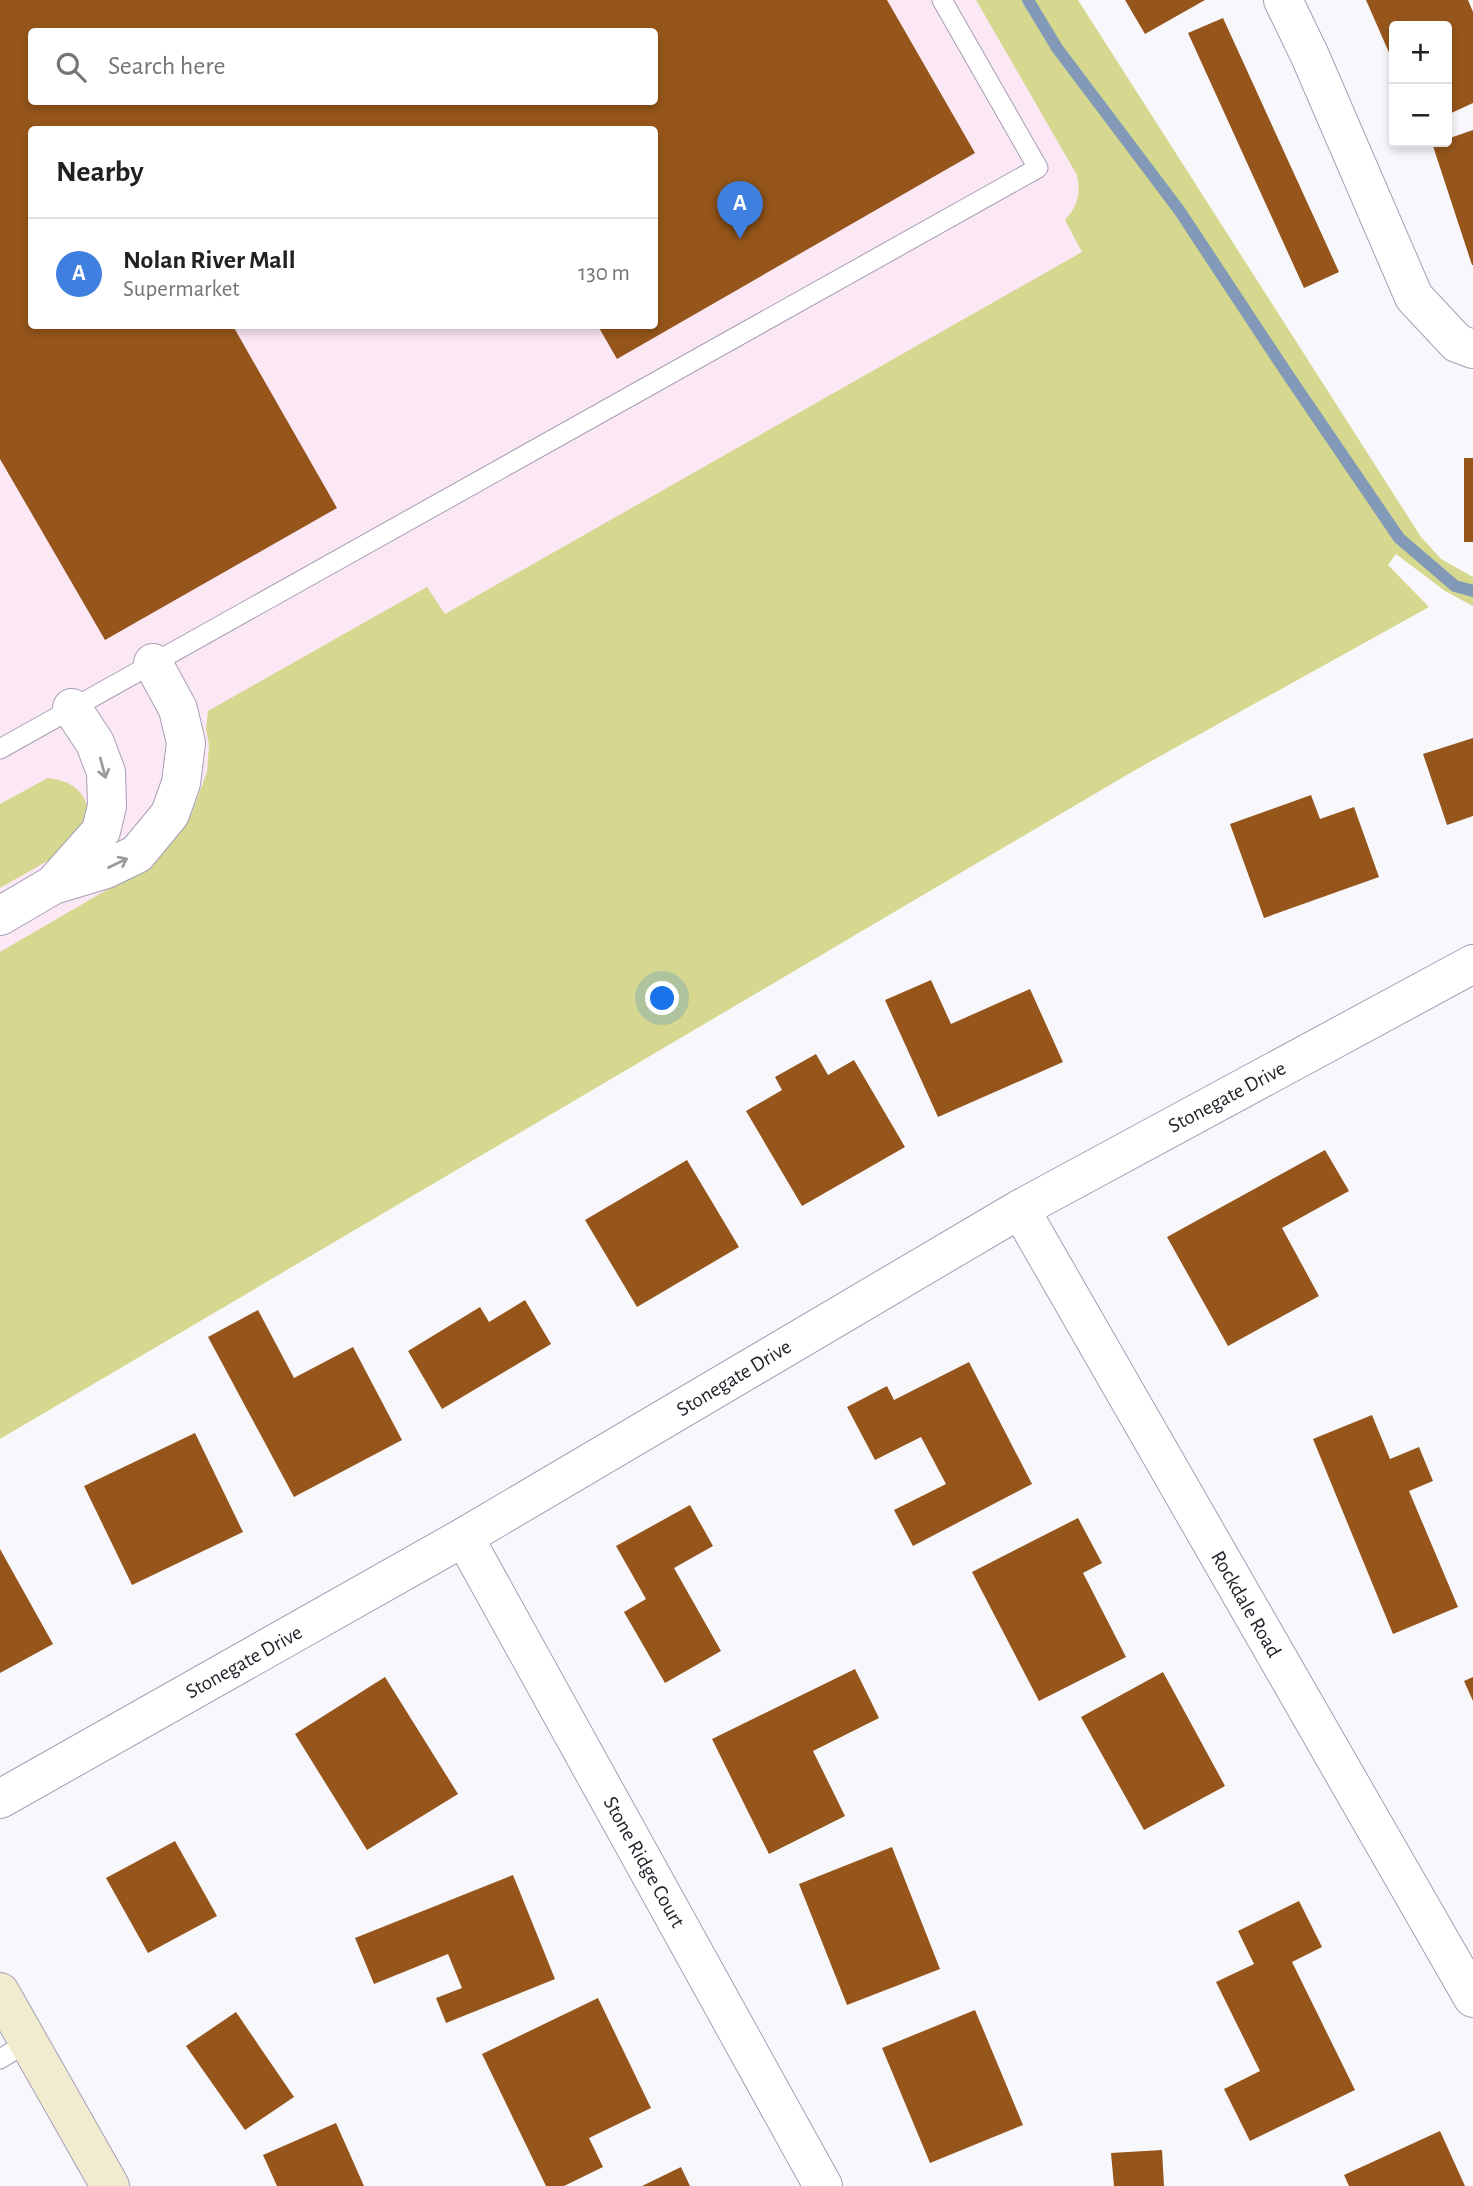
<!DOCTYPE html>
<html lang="en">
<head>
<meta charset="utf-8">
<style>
	:root { --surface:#fff; --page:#f2f2f2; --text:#202124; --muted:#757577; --line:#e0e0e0; --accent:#0f766e }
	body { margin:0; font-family:"Alegreya Sans",sans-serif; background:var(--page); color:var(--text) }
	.controls { position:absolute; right:21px; top:21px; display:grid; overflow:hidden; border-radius:7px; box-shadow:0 4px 10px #0003 }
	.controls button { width:63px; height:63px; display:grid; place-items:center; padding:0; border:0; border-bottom:2px solid var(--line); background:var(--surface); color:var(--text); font:35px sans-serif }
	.you { position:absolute; left:663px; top:999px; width:24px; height:24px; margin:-18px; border:5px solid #fff; border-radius:50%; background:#1a73e8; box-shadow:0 0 0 10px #1a73e833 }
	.badge { display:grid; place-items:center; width:46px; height:46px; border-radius:50%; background:var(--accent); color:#fff; font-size:23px; font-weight:700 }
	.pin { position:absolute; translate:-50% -58px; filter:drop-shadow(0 2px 4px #0008) }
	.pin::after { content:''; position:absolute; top:37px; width:24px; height:21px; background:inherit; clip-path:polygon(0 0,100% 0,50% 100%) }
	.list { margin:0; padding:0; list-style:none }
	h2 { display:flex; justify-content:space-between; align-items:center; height:91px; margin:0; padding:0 28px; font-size:30px }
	h2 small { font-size:23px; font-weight:400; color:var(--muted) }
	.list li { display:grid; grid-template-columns:46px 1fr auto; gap:21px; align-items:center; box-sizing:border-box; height:112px; padding:0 28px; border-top:2px solid var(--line) }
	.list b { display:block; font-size:26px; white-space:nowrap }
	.list p { margin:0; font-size:23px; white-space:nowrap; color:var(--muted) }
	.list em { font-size:23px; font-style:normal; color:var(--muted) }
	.icon { flex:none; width:38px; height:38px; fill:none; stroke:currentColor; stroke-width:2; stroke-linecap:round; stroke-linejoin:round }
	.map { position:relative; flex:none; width:1473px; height:2186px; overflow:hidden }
	.search { position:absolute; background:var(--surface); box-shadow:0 4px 10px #0003; left:28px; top:28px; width:630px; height:77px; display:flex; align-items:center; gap:18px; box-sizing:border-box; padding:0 24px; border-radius:7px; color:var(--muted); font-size:26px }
	.panel { position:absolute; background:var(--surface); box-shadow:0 4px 10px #0003; left:28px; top:126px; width:630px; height:203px; border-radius:7px }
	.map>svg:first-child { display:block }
	.commercial { fill:#fce7f5; fill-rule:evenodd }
	.green { fill:#d5d88e }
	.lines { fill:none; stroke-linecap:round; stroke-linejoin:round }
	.stream { stroke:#829ab7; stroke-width:12 }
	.building { fill:#96561b; fill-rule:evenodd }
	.service-casing { stroke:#a69fb6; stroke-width:21 }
	.minor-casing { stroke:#a69fb6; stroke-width:40 }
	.secondary-casing { stroke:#a69fb6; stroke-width:40 }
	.service { stroke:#fff; stroke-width:19 }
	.minor { stroke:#fff; stroke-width:38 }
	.secondary { stroke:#f1ecd0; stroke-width:38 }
	.oneway { stroke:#9c9c9f }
	.labels { text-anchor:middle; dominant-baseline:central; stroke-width:7; stroke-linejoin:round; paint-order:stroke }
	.street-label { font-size:21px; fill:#24222a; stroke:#fff }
</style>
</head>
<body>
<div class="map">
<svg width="1473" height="2186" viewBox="0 0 1473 2186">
	<rect width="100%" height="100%" fill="#f8f7fc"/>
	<path class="commercial" d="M0,0H996L1165,283L0,960ZM32,32H654V102H32ZM32,130H654V326H32Z"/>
	<path class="green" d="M976,0H1078L1421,537L1441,559L1473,577V606L1445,591L1396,554L1388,565L1429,607L1137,769L0,1439V952L146,867L177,836L191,815L207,772L209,745L206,729L208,711L427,587L445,614L1082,252L1065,220C1078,205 1081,195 1077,175Z
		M48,778C72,781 86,791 89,815L72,847L0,888V804Z"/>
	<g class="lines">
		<path class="stream" d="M1028,0L1057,48L1179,210L1286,372L1399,538L1455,586L1473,591"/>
	</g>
	<path class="building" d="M0,0H887L975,153L617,359L598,326H654V130H32V326H233L337,508L105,640L0,459ZM32,32H654V102H32Z
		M1125,0H1205L1145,34Z
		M1366,0H1468L1473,12V103L1447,115V26H1394V64Z
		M1223,18L1339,272L1304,288L1188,33Z
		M1473,130V265H1472L1432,143L1447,142V139Z
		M1464,458H1473V542H1464Z
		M1473,738V816L1447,825L1423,754Z
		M1311,795L1320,819L1354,807L1379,877L1264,918L1230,824Z
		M931,980L951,1024L1030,989L1063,1062L938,1117L885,1000Z
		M816,1054L828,1075L854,1060L905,1147L802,1206L746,1111L782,1090L775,1077Z
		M1325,1150L1349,1191L1282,1228L1319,1296L1228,1346L1167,1237Z
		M687,1160L739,1247L637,1307L585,1220Z
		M525,1300L551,1344L442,1409L408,1351L480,1307L489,1322Z
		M258,1310L294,1378L353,1347L402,1440L294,1497L208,1337Z
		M969,1362L1032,1484L913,1546L894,1510L946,1484L921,1437L875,1460L847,1407L887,1386L894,1400Z
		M1372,1415L1390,1459L1419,1447L1433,1481L1409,1491L1458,1607L1393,1634L1313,1439Z
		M195,1433L243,1532L132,1585L84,1486Z
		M690,1505L713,1546L674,1568L721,1651L665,1683L624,1612L646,1599L616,1546Z
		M1078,1518L1102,1563L1083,1573L1126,1657L1039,1701L972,1572Z
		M0,1549L53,1644L0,1673Z
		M855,1669L879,1718L813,1751L845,1816L769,1854L712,1739Z
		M1163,1672L1225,1786L1144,1830L1081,1717Z
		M385,1677L458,1794L367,1850L295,1734Z
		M1473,1677V1701L1464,1681Z
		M175,1841L217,1916L148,1953L106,1878Z
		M892,1847L940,1969L847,2005L799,1884Z
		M513,1875L555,1979L446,2023L436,1998L462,1988L448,1954L374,1984L355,1938Z
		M1299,1901L1322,1947L1292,1962L1355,2090L1250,2141L1224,2089L1260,2071L1216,1982L1254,1964L1238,1931Z
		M598,1998L651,2108L589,2138L603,2167L564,2186H546L482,2054Z
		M975,2010L1023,2125L930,2163L882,2048Z
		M236,2012L294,2097L245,2130L186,2046Z
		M336,2123L364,2186H277L263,2155Z
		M1440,2131L1465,2186H1349L1344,2175Z
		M1162,2150L1164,2186H1114L1111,2153Z
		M681,2167L690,2186H642Z"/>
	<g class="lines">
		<defs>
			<path id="service" d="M0,749L1038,168L942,0
				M0,2059L28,2042"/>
			<path id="minor" d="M1283,0L1310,56L1414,297L1457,343L1473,349
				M53,885L101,831L107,806L106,772L95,743L72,708
				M0,916L53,885L106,869L137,854L170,814L181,783L186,743L178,709L153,663
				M1020,1209L1473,1998
				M464,1537L823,2186
				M0,1799L464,1537L1020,1209L1473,964"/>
			<path id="secondary" d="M0,1992L110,2186"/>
		</defs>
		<use href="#service" class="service-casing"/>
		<use href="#minor" class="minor-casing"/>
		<use href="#secondary" class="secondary-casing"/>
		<use href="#service" class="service"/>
		<use href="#minor" class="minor"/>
		<use href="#secondary" class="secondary"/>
	</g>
	<defs><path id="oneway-shaft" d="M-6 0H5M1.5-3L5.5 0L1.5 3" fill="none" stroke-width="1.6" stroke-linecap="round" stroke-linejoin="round" transform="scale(1.75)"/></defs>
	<g class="oneway">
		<use href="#oneway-shaft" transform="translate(103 768) rotate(75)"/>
		<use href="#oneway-shaft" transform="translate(118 863) rotate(-26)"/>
	</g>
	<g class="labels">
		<g class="street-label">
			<text transform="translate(1227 1097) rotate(-28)">Stonegate Drive</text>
			<text transform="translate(734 1378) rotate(-31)">Stonegate Drive</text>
			<text transform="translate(1246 1604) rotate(60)">Rockdale Road</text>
			<text transform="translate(244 1662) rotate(-29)">Stonegate Drive</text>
			<text transform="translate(644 1862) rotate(61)">Stone Ridge Court</text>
		</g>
	</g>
</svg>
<div class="controls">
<button>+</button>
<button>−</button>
</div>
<div class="you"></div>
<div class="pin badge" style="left:740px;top:239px;background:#3f7fe0">A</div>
<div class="search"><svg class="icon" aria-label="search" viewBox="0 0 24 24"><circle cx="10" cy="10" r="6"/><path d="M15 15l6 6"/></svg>Search here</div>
<section class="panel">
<h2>Nearby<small></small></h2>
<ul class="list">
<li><span class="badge" style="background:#3f7fe0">A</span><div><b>Nolan River Mall</b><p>Supermarket</p></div><em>130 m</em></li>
</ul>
</section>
</div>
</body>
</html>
